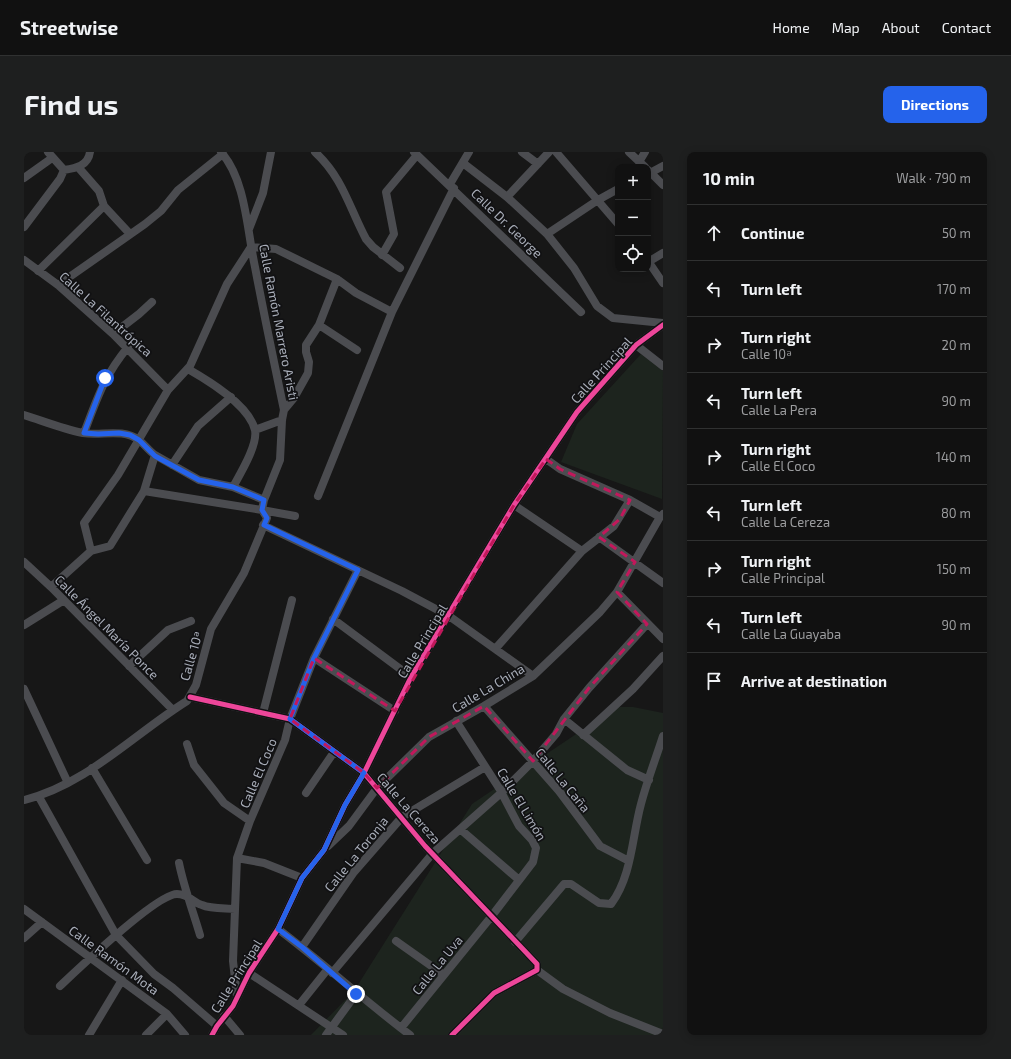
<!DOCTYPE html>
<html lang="en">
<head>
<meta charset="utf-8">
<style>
	:root { --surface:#111; --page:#1e1f1f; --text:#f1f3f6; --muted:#9c9d9f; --line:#303131; --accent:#2563eb }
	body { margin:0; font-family:"Exo 2",sans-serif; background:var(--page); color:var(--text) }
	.controls { position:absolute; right:12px; top:12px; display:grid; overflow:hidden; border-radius:8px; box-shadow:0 2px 10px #0003 }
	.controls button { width:36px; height:36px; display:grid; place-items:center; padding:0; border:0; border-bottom:1px solid var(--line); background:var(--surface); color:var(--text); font:20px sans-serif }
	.stop { position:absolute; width:12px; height:12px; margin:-9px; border:3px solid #2563eb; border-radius:50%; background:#fff }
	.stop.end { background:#2563eb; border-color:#fff; box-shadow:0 1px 4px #0008 }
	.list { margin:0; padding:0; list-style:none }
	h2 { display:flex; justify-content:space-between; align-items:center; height:52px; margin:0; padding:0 16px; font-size:17px }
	h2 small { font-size:13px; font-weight:400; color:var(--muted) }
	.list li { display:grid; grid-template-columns:26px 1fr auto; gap:12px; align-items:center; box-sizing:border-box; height:56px; padding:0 16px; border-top:1px solid var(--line) }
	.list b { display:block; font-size:15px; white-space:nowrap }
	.list p { margin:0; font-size:13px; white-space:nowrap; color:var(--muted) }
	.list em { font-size:13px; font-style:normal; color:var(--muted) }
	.icon { flex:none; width:22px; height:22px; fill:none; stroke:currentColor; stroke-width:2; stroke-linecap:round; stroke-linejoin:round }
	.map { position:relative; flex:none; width:639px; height:883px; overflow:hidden; border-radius:8px }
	header { display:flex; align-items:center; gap:24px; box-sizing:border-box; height:56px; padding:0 20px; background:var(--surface); border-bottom:1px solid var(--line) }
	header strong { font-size:19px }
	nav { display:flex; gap:22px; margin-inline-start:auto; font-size:14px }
	.intro { display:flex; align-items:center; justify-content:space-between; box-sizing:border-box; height:96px; padding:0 24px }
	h1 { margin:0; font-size:28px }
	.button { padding:10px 18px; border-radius:8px; background:var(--accent); color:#fff; font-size:14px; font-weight:700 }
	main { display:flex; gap:24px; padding:0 24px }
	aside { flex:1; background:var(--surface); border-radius:8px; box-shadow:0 2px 10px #0003 }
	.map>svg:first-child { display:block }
	.green { fill:#1d241e }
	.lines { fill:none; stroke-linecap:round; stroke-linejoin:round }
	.minor { stroke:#4b4c50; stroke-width:8 }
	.cycleway-casing { stroke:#111113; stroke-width:8 }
	.cycleway { stroke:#ed469a; stroke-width:5 }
	.route { stroke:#2563eb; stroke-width:5 }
	.marked { fill:none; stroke:#c2185b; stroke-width:3; stroke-dasharray:8 5; stroke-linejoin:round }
	.labels { text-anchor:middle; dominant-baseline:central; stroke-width:3.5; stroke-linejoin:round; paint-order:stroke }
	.street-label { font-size:13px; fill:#a8adb8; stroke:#111113 }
</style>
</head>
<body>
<header>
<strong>Streetwise</strong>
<nav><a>Home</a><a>Map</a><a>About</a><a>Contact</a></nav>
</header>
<div class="intro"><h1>Find us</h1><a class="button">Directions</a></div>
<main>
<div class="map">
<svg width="639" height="883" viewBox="0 0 639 883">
	<rect width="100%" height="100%" fill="#171717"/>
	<path class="green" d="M617,202L639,219L638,347L537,310L553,272Z
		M596,555H609L639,561V883H287L330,839L448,652L585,560Z"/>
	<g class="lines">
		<path class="minor" d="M24,0L40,18
			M197,0C222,28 223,79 231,115C240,163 250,210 260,258L258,268L256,308L240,348
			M291,0C319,26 325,55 342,87L349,95L376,116
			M390,0L557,160
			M498,0L514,12
			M532,0L594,72
			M605,0L621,15
			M615,10L621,0
			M439,11L483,45L523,82L550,116L573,154L589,166L639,171
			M54,15L75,39L80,54L106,82
			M40,18C52,16 64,14 66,0
			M624,18L639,33
			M624,22L639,14
			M0,26L28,6
			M426,32L445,0
			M483,45L525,0
			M0,75L36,27L40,18
			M225,77L239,41L247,0
			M523,82L574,48L594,37
			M358,103L370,82L362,40L393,3
			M0,108L34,133L89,182L144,238
			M624,109L639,131
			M624,110L639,101
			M14,119L80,54
			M34,133L121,72L137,59L154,38L199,2
			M295,173L333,198
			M89,182L115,162L128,150
			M612,193L639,214
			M164,217C185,229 225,253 231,278C234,293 216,322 209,335
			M260,258L270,246L284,221L285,210L282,200V193L295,173L313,127
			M0,263C19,269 39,277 59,281C78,284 98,276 115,288C121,293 125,299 131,303L120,339L86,394L67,399L27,435
			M231,278L258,268
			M60,281C73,247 80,224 104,195
			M131,303L175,328L209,335L240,348L238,358L271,364
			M522,307L536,317L606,348L636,365
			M148,313L174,274L207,245
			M294,344L368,160L430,36
			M490,353L558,399
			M239,373L378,439L425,464L509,524
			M575,385L639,431
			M67,399L60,371L94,323L144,238L166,214L203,132L227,95L252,97L313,127L332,141L368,160
			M0,410L27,435L149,558
			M593,440L639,487
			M309,467L387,525
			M0,473L40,448
			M472,496L558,399L590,374L606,348
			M290,506L371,559
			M105,514L144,478L167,469
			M0,537L44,631
			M166,545L266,567L340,621L401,694L513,812V818L470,841L428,883
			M460,554L535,639L576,694L605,709
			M239,561L268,448
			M540,567L603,618L625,628
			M559,583L609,537L639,504
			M163,592L170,613L200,651L226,669
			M68,616L123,708
			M282,641L310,600
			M15,645L92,783L130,822L149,836L193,874
			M0,648C62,633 110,582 163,549L172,533L187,477L220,421L243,366L238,358L120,339
			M436,677L494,727
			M304,694L325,674L353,636L405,585L460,554L509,524L576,460L593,440L636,365L639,362
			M213,706L240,711L278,726
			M155,711C160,736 169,759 176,783
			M0,757L143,862L161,883
			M254,777C299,811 341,849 386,883
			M0,786L18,770
			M372,789L420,823
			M491,790L540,732H547L575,751L587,752C608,724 608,685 617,652C623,629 632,606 639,584
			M278,795L330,720L378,665L461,615
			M513,818L539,837L586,861L639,882
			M225,821L319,883
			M308,821L409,701L477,641L509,609L532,582L540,567L565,536L623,472
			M36,834C54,817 133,742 153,742C165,742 168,750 178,753C187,757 201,756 211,757
			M213,845L209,809L213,706L226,669L261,588L266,567L290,506L334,418
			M275,853L303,818
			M200,864L216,883
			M377,876L467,765L509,710L512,696L508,688L495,674L475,636L432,569
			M65,883L98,828
			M122,883L143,862
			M188,883L193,874L209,854L225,821L254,777L278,726L300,698L321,653L340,621L387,525L490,353L553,260L612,193L639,173
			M302,883L332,842"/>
		<defs>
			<path id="cycleway" d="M166,545L266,567L340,621L401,694L513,812V818L470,841L428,883
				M188,883L193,874L209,854L225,821L254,777L278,726L300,698L321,653L340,621L387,525L490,353L553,260L612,193L639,173"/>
		</defs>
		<use href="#cycleway" class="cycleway-casing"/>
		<use href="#cycleway" class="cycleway"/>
	</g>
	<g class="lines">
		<path class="route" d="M81,226L60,281L74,282L95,281L106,283L115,288L131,304L175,328L209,335L240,348L238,358L243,366L240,373L334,418L290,506L266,567L340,621L321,653L300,698L278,726L254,777L278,795L332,842"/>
	</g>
	<path class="marked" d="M522,307L536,317L606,348L596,367L575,385L611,410L593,440L623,472L565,536L509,609L460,554L405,585L353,636L340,621L266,567L290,506L371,559L490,353Z"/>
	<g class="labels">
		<g class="street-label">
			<text transform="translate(483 71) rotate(44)">Calle Dr. George</text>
			<text transform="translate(82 162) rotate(42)">Calle La Filantrópica</text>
			<text transform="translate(255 170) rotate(79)">Calle Ramón Marrero Aristi</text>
			<text transform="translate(577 218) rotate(-48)">Calle Principal</text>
			<text transform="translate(83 475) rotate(45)">Calle Ángel María Ponce</text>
			<text transform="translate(398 489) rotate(-59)">Calle Principal</text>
			<text transform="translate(167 504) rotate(-74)">Calle 10ª</text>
			<text transform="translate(464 536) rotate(-31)">Calle La China</text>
			<text transform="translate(234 621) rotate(-67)">Calle El Coco</text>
			<text transform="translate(539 628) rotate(51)">Calle La Caña</text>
			<text transform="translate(498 652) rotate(59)">Calle El Limón</text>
			<text transform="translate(385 656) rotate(49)">Calle La Cereza</text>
			<text transform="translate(332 702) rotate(-51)">Calle La Toronja</text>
			<text transform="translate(90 808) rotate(36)">Calle Ramón Mota</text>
			<text transform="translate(413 813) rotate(-51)">Calle La Uva</text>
			<text transform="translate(212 824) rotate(-58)">Calle Principal</text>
		</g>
	</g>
</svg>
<div class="controls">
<button>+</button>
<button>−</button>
<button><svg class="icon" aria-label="locate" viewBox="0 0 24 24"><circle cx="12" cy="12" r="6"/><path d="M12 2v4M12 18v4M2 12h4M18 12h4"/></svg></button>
</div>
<div class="stop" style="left:81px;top:226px"></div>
<div class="stop end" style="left:332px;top:842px"></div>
</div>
<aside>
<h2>10 min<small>Walk · 790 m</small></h2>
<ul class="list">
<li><svg class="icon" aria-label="ahead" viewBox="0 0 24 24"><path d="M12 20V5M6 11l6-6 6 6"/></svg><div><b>Continue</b></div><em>50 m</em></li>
<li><svg class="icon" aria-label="left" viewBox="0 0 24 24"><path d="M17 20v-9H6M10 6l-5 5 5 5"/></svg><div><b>Turn left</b></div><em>170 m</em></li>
<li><svg class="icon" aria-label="right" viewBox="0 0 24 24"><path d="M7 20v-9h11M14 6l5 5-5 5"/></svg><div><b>Turn right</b><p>Calle 10ª</p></div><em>20 m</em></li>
<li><svg class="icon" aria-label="left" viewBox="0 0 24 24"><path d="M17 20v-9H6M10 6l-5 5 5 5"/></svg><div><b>Turn left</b><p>Calle La Pera</p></div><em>90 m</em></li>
<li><svg class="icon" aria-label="right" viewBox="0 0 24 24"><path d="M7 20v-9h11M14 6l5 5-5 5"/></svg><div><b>Turn right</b><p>Calle El Coco</p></div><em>140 m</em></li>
<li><svg class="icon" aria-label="left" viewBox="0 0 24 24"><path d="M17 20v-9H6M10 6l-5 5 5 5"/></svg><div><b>Turn left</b><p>Calle La Cereza</p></div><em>80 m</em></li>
<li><svg class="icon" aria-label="right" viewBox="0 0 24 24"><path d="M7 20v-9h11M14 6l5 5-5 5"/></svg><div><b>Turn right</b><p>Calle Principal</p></div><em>150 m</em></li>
<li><svg class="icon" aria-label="left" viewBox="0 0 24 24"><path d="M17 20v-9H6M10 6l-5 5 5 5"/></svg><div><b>Turn left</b><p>Calle La Guayaba</p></div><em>90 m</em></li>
<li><svg class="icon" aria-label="arrive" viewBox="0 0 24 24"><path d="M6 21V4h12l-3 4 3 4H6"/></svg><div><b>Arrive at destination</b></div></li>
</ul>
</aside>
</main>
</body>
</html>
